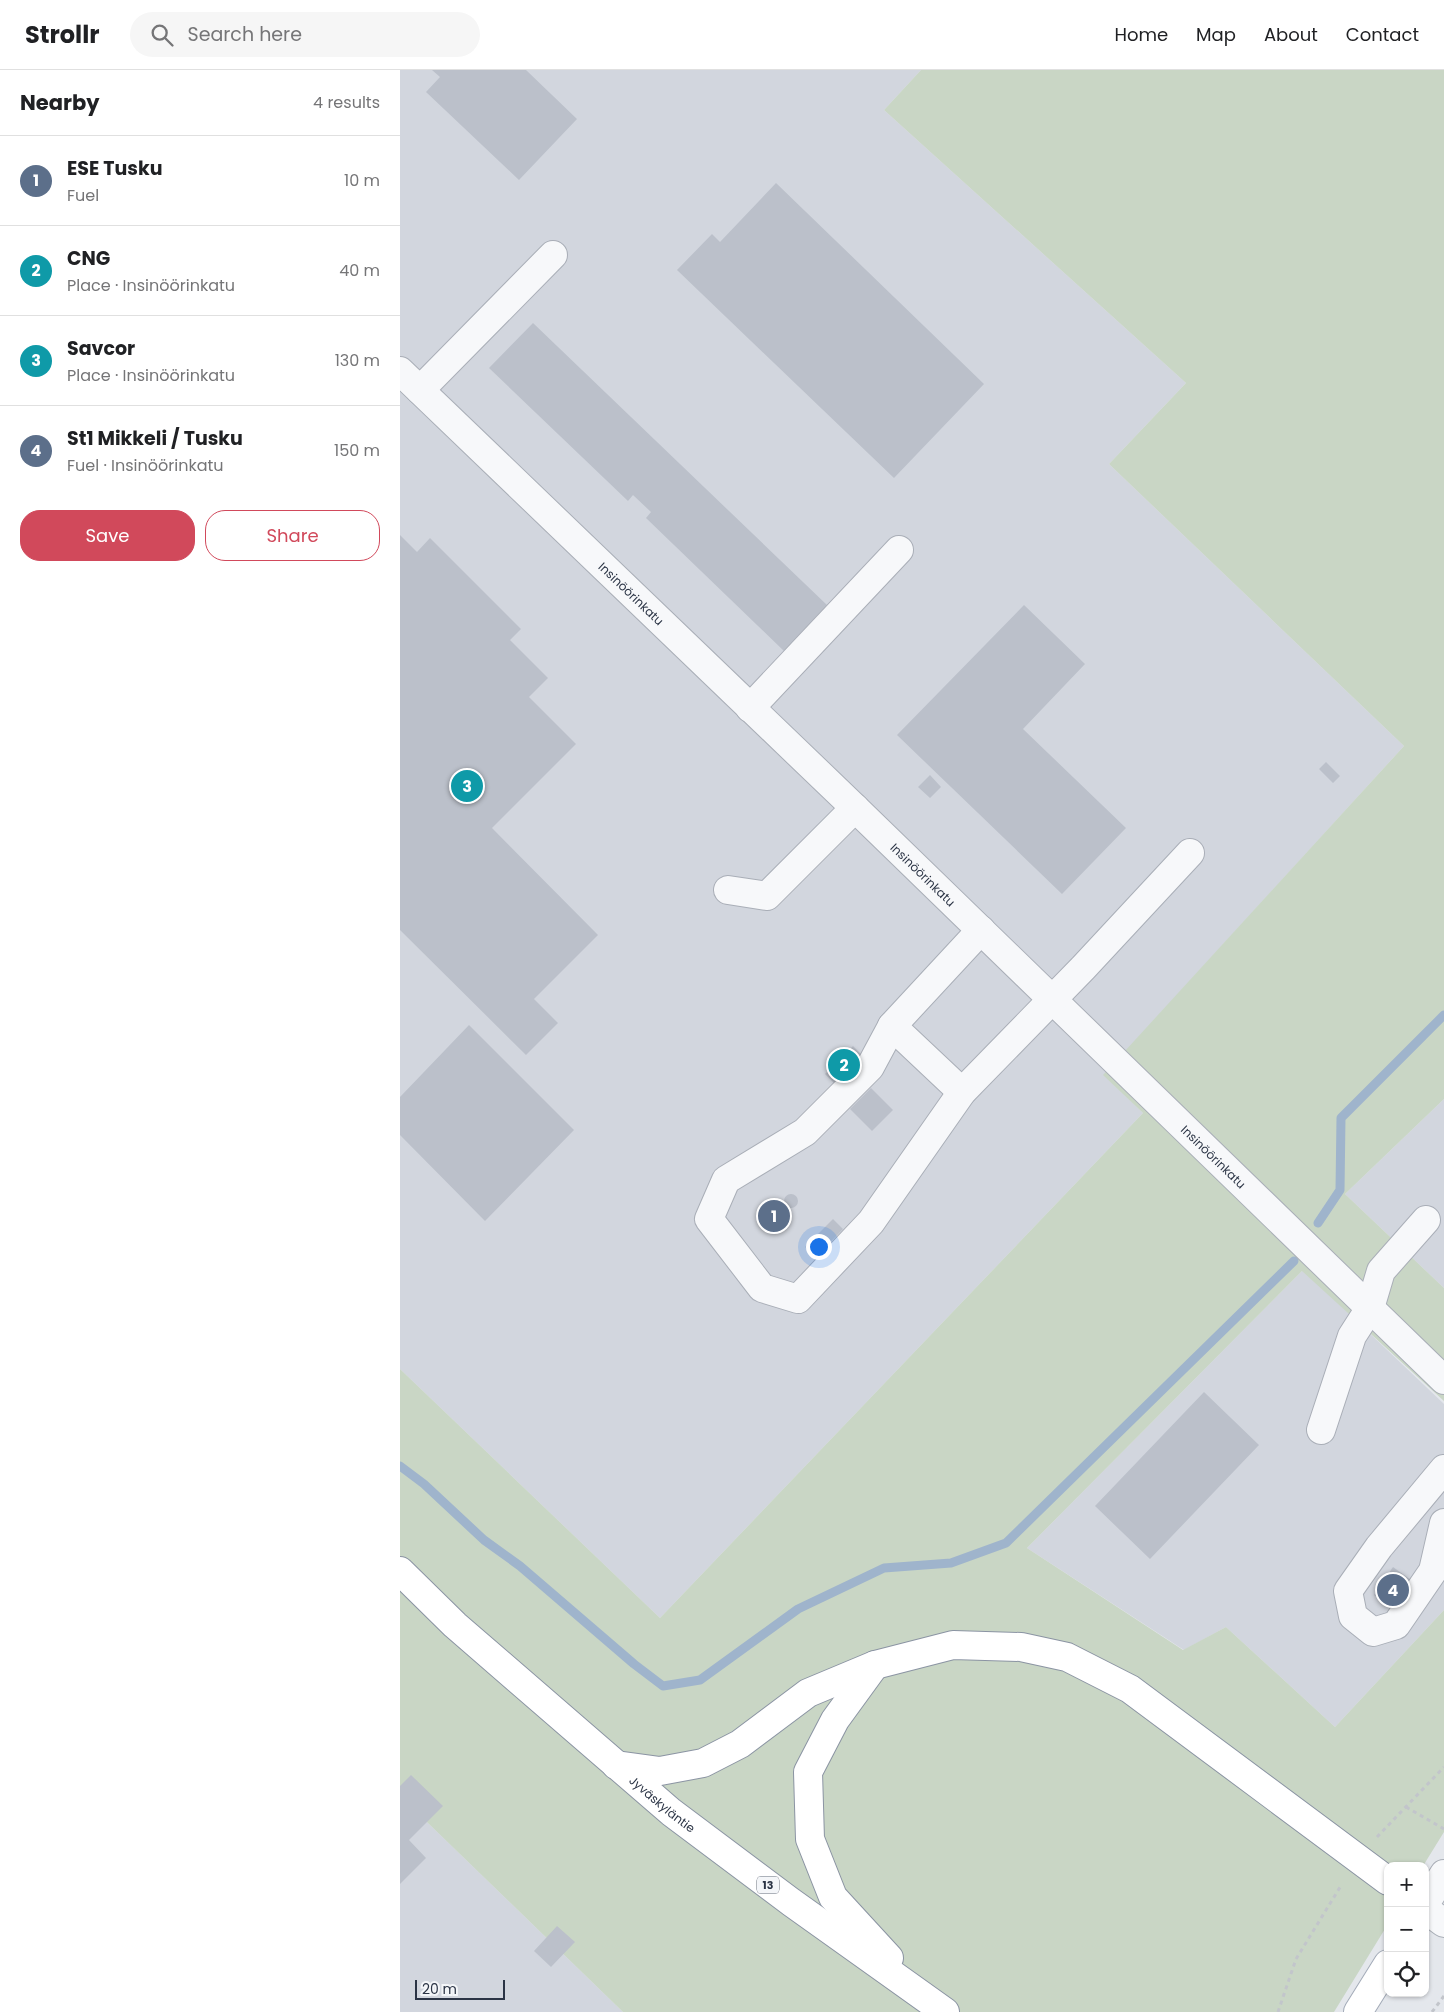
<!DOCTYPE html>
<html lang="en">
<head>
<meta charset="utf-8">
<style>
	:root { --surface:#fff; --page:#f6f6f6; --text:#202124; --muted:#757577; --line:#e0e0e0; --accent:#d1495b }
	body { margin:0; font-family:Poppins,sans-serif; background:var(--page); color:var(--text) }
	.controls { position:absolute; right:15px; bottom:15px; display:grid; overflow:hidden; border-radius:10px; box-shadow:0 1px 4px #0004 }
	.controls button { width:45px; height:45px; display:grid; place-items:center; padding:0; border:0; border-bottom:1px solid var(--line); background:var(--surface); color:var(--text); font:25px sans-serif }
	.scale { position:absolute; left:15px; bottom:12px; width:90px; box-sizing:border-box; padding-left:5px; border:2px solid #2b3445; border-top:0; font-size:14px; line-height:18px; white-space:nowrap; color:#2b3445; -webkit-text-stroke:4px #f4f6f9; paint-order:stroke }
	.you { position:absolute; left:418px; top:1176px; width:18px; height:18px; margin:-12px; border:4px solid #fff; border-radius:50%; background:#1a73e8; box-shadow:0 0 0 8px #1a73e833 }
	.badge { display:grid; place-items:center; width:32px; height:32px; border-radius:50%; background:var(--accent); color:#fff; font-size:16px; font-weight:700 }
	.pin { position:absolute; translate:-50% -50%; border:2px solid #fff; box-shadow:0 1px 5px #0006 }
	.list { margin:0; padding:0; list-style:none }
	h2 { display:flex; justify-content:space-between; align-items:center; height:65px; margin:0; padding:0 20px; font-size:21px }
	h2 small { font-size:16px; font-weight:400; color:var(--muted) }
	.list li { display:grid; grid-template-columns:32px 1fr auto; gap:15px; align-items:center; box-sizing:border-box; height:90px; padding:0 20px; border-top:1px solid var(--line) }
	.list b { display:block; font-size:19px; white-space:nowrap }
	.list p { margin:0; font-size:16px; white-space:nowrap; color:var(--muted) }
	.list em { font-size:16px; font-style:normal; color:var(--muted) }
	.actions { display:flex; gap:10px; padding:15px 20px }
	.actions a { flex:1; padding:11px 0; border:1px solid var(--accent); border-radius:20px; text-align:center; font-size:18px; color:var(--accent) }
	.actions .main { background:var(--accent); color:#fff }
	.icon { flex:none; width:28px; height:28px; fill:none; stroke:currentColor; stroke-width:2; stroke-linecap:round; stroke-linejoin:round }
	.map { position:relative; flex:none; width:1044px; height:1942px; overflow:hidden }
	header { display:flex; align-items:center; gap:30px; box-sizing:border-box; height:70px; padding:0 25px; background:var(--surface); border-bottom:1px solid var(--line) }
	header strong { font-size:24px }
	nav { display:flex; gap:28px; margin-inline-start:auto; font-size:18px }
	.search { width:350px; height:45px; background:var(--page); display:flex; align-items:center; gap:12px; box-sizing:border-box; padding:0 18px; border-radius:28px; color:var(--muted); font-size:19px }
	main { display:flex }
	aside { flex:1; background:var(--surface) }
	.map>svg:first-child { display:block }
	.built { fill:#d2d6de }
	.green { fill:#c9d6c5 }
	.lines { fill:none; stroke-linecap:round; stroke-linejoin:round }
	.stream { stroke:#9fb4cc; stroke-width:9 }
	.building { fill:#bbc0ca }
	.minor-casing { stroke:#a9aeb7; stroke-width:30 }
	.major-casing { stroke:#a3abb8; stroke-width:30 }
	.highway-casing { stroke:#8b94a3; stroke-width:30 }
	.path { stroke:#c2c5cb; stroke-width:3; stroke-dasharray:4 4; stroke-linecap:butt }
	.minor { stroke:#f7f8fa; stroke-width:28 }
	.major { stroke:#fff; stroke-width:28 }
	.highway { stroke:#fff; stroke-width:28 }
	.labels { text-anchor:middle; dominant-baseline:central; stroke-width:4; stroke-linejoin:round; paint-order:stroke }
	.shield { fill:#f4f6f9; stroke:#676e7b; stroke-width:1 }
	.shield-label { font-size:11px; font-weight:bold; fill:#2b3445 }
	.street-label { font-size:12px; fill:#2b3445; stroke:#f4f6f9 }
</style>
</head>
<body>
<header>
<strong>Strollr</strong>
<div class="search"><svg class="icon" aria-label="search" viewBox="0 0 24 24"><circle cx="10" cy="10" r="6"/><path d="M15 15l6 6"/></svg>Search here</div>
<nav><a>Home</a><a>Map</a><a>About</a><a>Contact</a></nav>
</header>
<main>
<aside>
<h2>Nearby<small>4 results</small></h2>
<ul class="list">
<li><span class="badge" style="background:#5c6f8a">1</span><div><b>ESE Tusku</b><p>Fuel</p></div><em>10 m</em></li>
<li><span class="badge" style="background:#0f9aa8">2</span><div><b>CNG</b><p>Place · Insinöörinkatu</p></div><em>40 m</em></li>
<li><span class="badge" style="background:#0f9aa8">3</span><div><b>Savcor</b><p>Place · Insinöörinkatu</p></div><em>130 m</em></li>
<li><span class="badge" style="background:#5c6f8a">4</span><div><b>St1 Mikkeli / Tusku</b><p>Fuel · Insinöörinkatu</p></div><em>150 m</em></li>
</ul>
<div class="actions"><a class="main">Save</a><a>Share</a></div>
</aside>
<div class="map">
<svg width="1044" height="1942" viewBox="0 0 1044 1942">
	<rect width="100%" height="100%" fill="#e4e7ec"/>
	<path class="built" d="M0,0H521L484,40L786,313L709,394L1004,676L704,1005L743,1043L260,1548L0,1299Z
		M1044,1029V1218L945,1124Z
		M903,1200L1044,1334V1540L935,1657L826,1557L784,1580L627,1478Z
		M0,1726L223,1942H0Z"/>
	<path class="green" d="M521,0H1044V1029L945,1124L1044,1218V1331L902,1201L627,1478L783,1580L826,1557L935,1657L1044,1540V1762L1023,1796H988V1854L934,1942H223L0,1726V1299L260,1548L743,1043L703,1005L1004,676L709,394L786,313L484,40Z"/>
	<g class="lines">
		<path class="stream" d="M918,1153L940,1120L941,1048L1044,945
			M0,1396L24,1414L84,1470L120,1496L234,1594L263,1616L300,1610L398,1539L484,1498L551,1493L606,1473L894,1191"/>
	</g>
	<path class="building" d="M32,0H126L177,49L119,110L26,22L40,7Z
		M376,113L584,314L494,408L277,200L312,164L320,172Z
		M133,253L427,535L384,581L246,448L251,442L233,425L228,431L89,298Z
		M0,465L17,482L30,468L121,559L110,570L148,608L129,627L176,674L92,758L198,865L134,929L158,953L126,985L0,860Z
		M624,535L685,594L623,659L726,758L662,824L497,665Z
		M926,692L940,706L933,713L919,699Z
		M530,705L541,717L530,728L518,717Z
		M69,955L174,1060L85,1151L0,1065V1027Z
		M453,976L463,986L435,1014L425,1004Z
		M471,1018L493,1040L472,1061L450,1039Z
		M384 1131a7 7 0 1 1 14 0a7 7 0 1 1-14 0Z
		M433,1149L443,1159L416,1187L405,1177Z
		M804,1322L859,1375L750,1489L695,1436Z
		M993,1497L1015,1513L996,1541L974,1525Z
		M11,1705L43,1736L9,1770L26,1788L0,1814V1716Z
		M157,1856L175,1872L151,1897L134,1881Z"/>
	<g class="lines">
		<defs>
			<g id="minor">
				<path id="s1" d="M0,301L455,738L1044,1310"/>
				<path d="M20,320L153,185"/>
				<path d="M350,638L499,480"/>
				<path d="M328,820L367,826L455,738"/>
				<path d="M581,860L492,956L470,997L405,1062L326,1110L309,1149L362,1218L398,1229L471,1152L562,1022L683,898L790,783"/>
				<path d="M492,956L562,1022"/>
				<path d="M921,1360L952,1266L970,1238L981,1201L1026,1150"/>
				<path d="M1044,1399L979,1477L948,1521L953,1546L973,1562L996,1555L1033,1501L1044,1453"/>
				<path d="M1025,1834L1044,1804"/>
				<path d="M1025,1839L1044,1853"/>
			</g>
			<path id="major" d="M958,1942L988,1894"/>
			<g id="highway">
				<path id="s2" d="M0,1501L55,1555L271,1742L391,1832L545,1942"/>
				<path d="M475,1595L435,1650L408,1702L410,1769L433,1827L489,1888"/>
				<path d="M216,1695L260,1701L303,1693L340,1674L408,1623L475,1595L553,1575L621,1577L667,1587L730,1619L988,1811"/>
			</g>
		</defs>
		<use href="#minor" class="minor-casing"/>
		<use href="#major" class="major-casing"/>
		<use href="#highway" class="highway-casing"/>
		<path class="path" d="M1006,1737L1044,1759
			M977,1767L1044,1697
			M878,1942L896,1889L942,1814
			M1032,1942L1044,1926"/>
		<use href="#minor" class="minor"/>
		<use href="#major" class="major"/>
		<use href="#highway" class="highway"/>
	</g>
	<g class="labels">
		<rect class="shield" x="357" y="1806.5" width="22" height="17" rx="4"/>
		<g class="shield-label">
			<text x="368" y="1815">13</text>
		</g>
		<g class="street-label">
			<text stroke="none"><textPath href="#s1" startOffset="321">Insinöörinkatu</textPath></text>
			<text stroke="none"><textPath href="#s1" startOffset="726">Insinöörinkatu</textPath></text>
			<text stroke="none"><textPath href="#s1" startOffset="1131">Insinöörinkatu</textPath></text>
			<text stroke="none"><textPath href="#s2" startOffset="351">Jyväskyläntie</textPath></text>
		</g>
	</g>
</svg>
<div class="controls">
<button>+</button>
<button>−</button>
<button><svg class="icon" aria-label="locate" viewBox="0 0 24 24"><circle cx="12" cy="12" r="6"/><path d="M12 2v4M12 18v4M2 12h4M18 12h4"/></svg></button>
</div>
<div class="scale">20 m</div>
<div class="you"></div>
<div class="pin badge" style="left:374px;top:1146px;background:#5c6f8a">1</div>
<div class="pin badge" style="left:444px;top:995px;background:#0f9aa8">2</div>
<div class="pin badge" style="left:67px;top:716px;background:#0f9aa8">3</div>
<div class="pin badge" style="left:993px;top:1520px;background:#5c6f8a">4</div>
</div>
</main>
</body>
</html>
